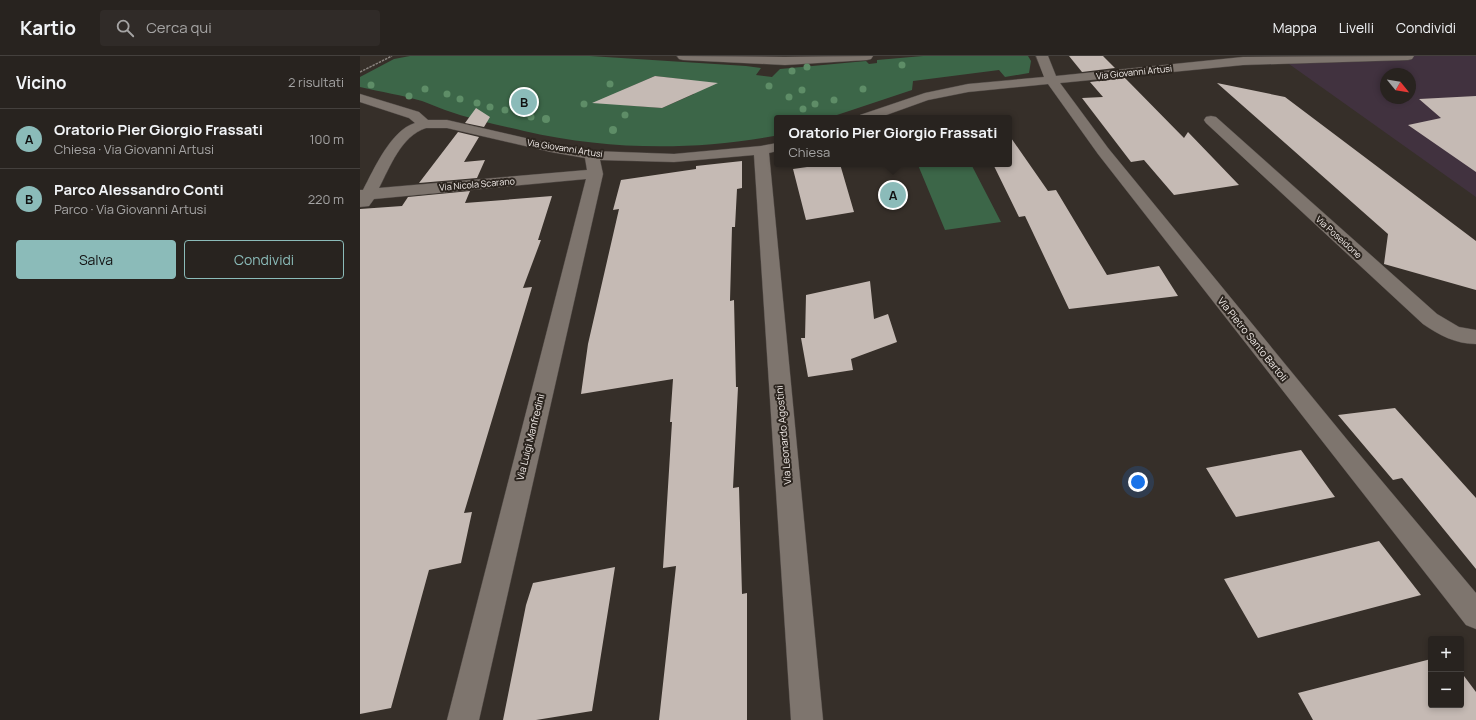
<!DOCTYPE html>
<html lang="it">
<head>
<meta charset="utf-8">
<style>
	:root { --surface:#28231f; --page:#302b28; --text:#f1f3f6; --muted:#a5a4a4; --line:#44403d; --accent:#8bbbb9 }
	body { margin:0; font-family:Manrope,sans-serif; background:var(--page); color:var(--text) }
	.controls { position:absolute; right:12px; bottom:12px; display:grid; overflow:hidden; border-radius:4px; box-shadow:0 2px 6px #0003 }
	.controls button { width:36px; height:36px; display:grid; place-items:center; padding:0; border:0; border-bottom:1px solid var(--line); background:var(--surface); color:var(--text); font:20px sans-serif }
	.compass { position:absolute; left:1020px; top:12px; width:36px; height:36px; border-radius:50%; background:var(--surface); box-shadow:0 2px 6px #0003; rotate:120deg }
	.you { position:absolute; left:778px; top:426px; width:14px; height:14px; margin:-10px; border:3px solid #fff; border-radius:50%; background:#1a73e8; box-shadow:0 0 0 6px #1a73e833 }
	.badge { display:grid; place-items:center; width:26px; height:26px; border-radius:50%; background:var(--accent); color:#111; font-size:13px; font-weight:700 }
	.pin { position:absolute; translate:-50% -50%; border:2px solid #fff; box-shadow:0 1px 4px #0006 }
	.popup { position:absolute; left:414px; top:59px; width:238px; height:52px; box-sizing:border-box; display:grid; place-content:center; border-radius:4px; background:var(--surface); filter:drop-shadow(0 1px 3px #0005); font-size:13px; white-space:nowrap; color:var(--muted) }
	.popup b { font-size:15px; color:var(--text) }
	.popup::after { content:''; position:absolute; left:50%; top:100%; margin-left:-8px; border:8px solid transparent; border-top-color:var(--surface) }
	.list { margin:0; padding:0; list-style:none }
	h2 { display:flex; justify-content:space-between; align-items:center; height:52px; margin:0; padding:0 16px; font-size:17px }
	h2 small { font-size:13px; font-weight:400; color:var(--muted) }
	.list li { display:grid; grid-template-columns:26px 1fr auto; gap:12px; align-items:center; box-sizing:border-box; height:60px; padding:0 16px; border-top:1px solid var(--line) }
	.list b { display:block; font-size:15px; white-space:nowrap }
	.list p { margin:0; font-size:13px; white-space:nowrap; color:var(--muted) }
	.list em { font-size:13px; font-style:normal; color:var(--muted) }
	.actions { display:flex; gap:8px; padding:12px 16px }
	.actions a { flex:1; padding:9px 0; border:1px solid var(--accent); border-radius:4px; text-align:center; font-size:14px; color:var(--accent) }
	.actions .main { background:var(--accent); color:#111 }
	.icon { flex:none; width:22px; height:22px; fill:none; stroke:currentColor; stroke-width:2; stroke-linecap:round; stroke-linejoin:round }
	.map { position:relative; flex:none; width:1116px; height:664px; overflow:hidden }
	header { display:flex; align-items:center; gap:24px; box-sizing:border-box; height:56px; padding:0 20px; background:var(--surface); border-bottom:1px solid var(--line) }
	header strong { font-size:19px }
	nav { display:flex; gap:22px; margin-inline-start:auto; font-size:14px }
	.search { width:280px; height:36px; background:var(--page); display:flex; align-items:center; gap:10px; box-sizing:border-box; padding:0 14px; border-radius:4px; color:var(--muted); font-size:15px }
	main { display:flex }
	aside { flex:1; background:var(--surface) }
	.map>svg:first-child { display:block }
	.education { fill:#41323f; fill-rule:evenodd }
	.green { fill:#3c6648; fill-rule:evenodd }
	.building { fill:#c5bab4 }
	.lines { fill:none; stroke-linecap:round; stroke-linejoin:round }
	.minor-casing { stroke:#514a46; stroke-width:1 }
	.path { stroke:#89837e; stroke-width:1.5; stroke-dasharray:2.5 1; stroke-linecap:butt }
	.minor { fill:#7e756e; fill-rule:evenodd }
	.tree { fill:#5e8d67 }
	.labels { text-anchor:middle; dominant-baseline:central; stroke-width:4; stroke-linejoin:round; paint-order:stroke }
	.far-street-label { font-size:9px; fill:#f3edea; stroke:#2c251f }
	.street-label { font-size:10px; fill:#f3edea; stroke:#2c251f }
</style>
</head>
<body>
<header>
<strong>Kartio</strong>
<div class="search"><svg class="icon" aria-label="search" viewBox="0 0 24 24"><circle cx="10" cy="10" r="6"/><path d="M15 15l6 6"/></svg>Cerca qui</div>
<nav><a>Mappa</a><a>Livelli</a><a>Condividi</a></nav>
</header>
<main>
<aside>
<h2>Vicino<small>2 risultati</small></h2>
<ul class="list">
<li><span class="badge">A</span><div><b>Oratorio Pier Giorgio Frassati</b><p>Chiesa · Via Giovanni Artusi</p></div><em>100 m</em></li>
<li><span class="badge">B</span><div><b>Parco Alessandro Conti</b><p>Parco · Via Giovanni Artusi</p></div><em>220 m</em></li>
</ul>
<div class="actions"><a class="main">Salva</a><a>Condividi</a></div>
</aside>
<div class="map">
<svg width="1116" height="664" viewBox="0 0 1116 664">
	<rect width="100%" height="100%" fill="#362f29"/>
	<path class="education" d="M1048,0H1116V141L922,3ZM1026,18H1050V42H1026Z"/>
	<path class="green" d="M50,0H230L386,10L401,12L396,19L412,21L420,13L506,5L509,8L517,7V4L563,0H668L671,5L669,17L645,21L639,14L553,25L552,34L468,62H417V79L414,80C330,95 248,94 164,75C138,69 110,63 85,54C77,51 70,48 62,45C42,39 21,36 0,31V21L34,3ZM295,20L328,24L334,38L302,52L265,49L263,34Z
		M570,108H611L641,166L585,174L558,109Z"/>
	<path class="building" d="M709,0H743L755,12L722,16Z
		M295,20L358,27L302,52L232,47Z
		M765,22L824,82L828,76L879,129L814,139L784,104L771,106L722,42L743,41L730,26Z
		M857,27L925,41L1116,185V234L1024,208L1028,178Z
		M1116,40V116L1048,69L1081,62L1059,43Z
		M116,52L130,61L124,71L105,67Z
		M98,76L119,81L104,106L125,104L117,122L59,127Z
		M649,79L688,135L696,134L747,219L799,210L818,240L709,253L665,160L659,161L633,108H649Z
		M382,105V132L377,133L375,171H372L370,245L374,244L376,331H378L373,432L379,431L382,538L387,537V664H299L316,510L303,512L312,366H310L313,323L221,338L228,288L259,153L253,154L261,124L336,113V110Z
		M468,108H480L494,156L446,164L433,113Z
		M110,135L105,147L192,140L178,184H181L163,232L172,231L104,457L112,456L101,507L69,514L31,652L0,658V153L42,150L48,141Z
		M510,225L514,263L528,258L537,286L491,303L493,314L448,321L441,282H445L446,239Z
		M1035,352L1116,442V513L1042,422L1033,424L978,359Z
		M941,394L975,441L876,461L846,412Z
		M1019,485L1061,539L898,582L864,523Z
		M255,511L232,655L176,664H143L166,549L173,527Z
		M1071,603V649H1101V616L1116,636V664H953L938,637Z"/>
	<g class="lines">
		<defs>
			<path id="minor" d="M317,0L425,1L513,0L511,3L507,4L425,9L323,4L319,3Z
				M676,0H688L696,20L883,1L1054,0L1052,3L1048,4L883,9L700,27L748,92L989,386L1116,537V573L1106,569L738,98L688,28L608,36L568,44L518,62H498L500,59L565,37L608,28L684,21Z
				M0,38L59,56L68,64H87L191,88L232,95L314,98L401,90L417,87V95L409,97L463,664H431L394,99L314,106L240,104L243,118L119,664H87L226,123L14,143L9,150L0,151V134H3C14,113 31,74 55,67L49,62L0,46ZM66,72H87L191,96L225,102L227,114L19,132C30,111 41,80 66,72Z
				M851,60L856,61L1077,258L1099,271L1116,274V288C1096,288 1079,279 1063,268L846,67L844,64L846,61Z"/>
		</defs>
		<use href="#minor" class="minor-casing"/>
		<path class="path" d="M0,16L32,0"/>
		<use href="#minor" class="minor"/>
	</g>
	<g class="tree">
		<circle cx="542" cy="9" r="3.5"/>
		<circle cx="447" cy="11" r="3.5"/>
		<circle cx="432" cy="15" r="3.5"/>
		<circle cx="250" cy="28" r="3.5"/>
		<circle cx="11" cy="29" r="3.5"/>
		<circle cx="409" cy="30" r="3.5"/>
		<circle cx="65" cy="33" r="3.5"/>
		<circle cx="503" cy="33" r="3.5"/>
		<circle cx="442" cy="34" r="3.5"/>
		<circle cx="87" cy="38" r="3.5"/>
		<circle cx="49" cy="40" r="3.5"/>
		<circle cx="429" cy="41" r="3.5"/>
		<circle cx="100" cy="43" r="3.5"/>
		<circle cx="474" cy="44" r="3.5"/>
		<circle cx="117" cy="47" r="3.5"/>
		<circle cx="224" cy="48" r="3.5"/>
		<circle cx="455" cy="48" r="3.5"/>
		<circle cx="130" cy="51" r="3.5"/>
		<circle cx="443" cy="53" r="3.5"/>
		<circle cx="145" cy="54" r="3.5"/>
		<circle cx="265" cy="59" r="3.5"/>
		<circle cx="171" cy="61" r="3.5"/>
		<circle cx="186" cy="63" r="4"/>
		<circle cx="253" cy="74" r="4"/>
	</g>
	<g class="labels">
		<g class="far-street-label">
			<text transform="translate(774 16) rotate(-6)">Via Giovanni Artusi</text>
			<text transform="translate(205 92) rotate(9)">Via Giovanni Artusi</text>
			<text transform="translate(117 128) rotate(-5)">Via Nicola Scarano</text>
			<text transform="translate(979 181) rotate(42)">Via Poseidone</text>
		</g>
		<g class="street-label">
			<text transform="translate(893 283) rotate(51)">Via Pietro Santo Bartoli</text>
			<text transform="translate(423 379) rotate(-95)">Via Leonardo Agostini</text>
			<text transform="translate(170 381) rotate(-76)">Via Luigi Manfredini</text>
		</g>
	</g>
</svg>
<div class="controls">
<button>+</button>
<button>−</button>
</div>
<svg class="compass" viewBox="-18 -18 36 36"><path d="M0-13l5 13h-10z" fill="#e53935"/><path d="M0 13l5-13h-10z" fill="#a5a4a4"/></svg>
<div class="you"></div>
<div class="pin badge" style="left:533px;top:139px">A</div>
<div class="popup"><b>Oratorio Pier Giorgio Frassati</b>Chiesa</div>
<div class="pin badge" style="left:164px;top:46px">B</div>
</div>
</main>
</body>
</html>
